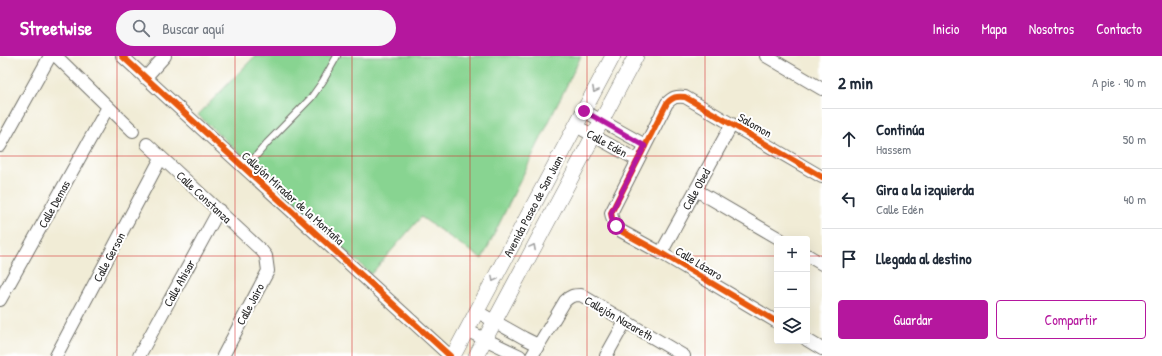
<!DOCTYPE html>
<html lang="es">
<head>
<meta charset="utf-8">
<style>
	:root { --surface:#fff; --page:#f6f6f7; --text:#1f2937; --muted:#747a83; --line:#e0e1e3; --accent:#b5179e }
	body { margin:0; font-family:"Patrick Hand",sans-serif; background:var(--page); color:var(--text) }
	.controls { position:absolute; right:12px; bottom:12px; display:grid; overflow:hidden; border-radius:4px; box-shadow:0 4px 16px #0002 }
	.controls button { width:36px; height:36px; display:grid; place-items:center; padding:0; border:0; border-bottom:1px solid var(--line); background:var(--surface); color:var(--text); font:20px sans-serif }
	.stop { position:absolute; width:12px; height:12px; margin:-9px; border:3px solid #b5179e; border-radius:50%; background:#fff }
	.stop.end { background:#b5179e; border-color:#fff; box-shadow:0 1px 4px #0008 }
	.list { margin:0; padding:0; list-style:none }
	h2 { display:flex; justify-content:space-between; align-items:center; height:52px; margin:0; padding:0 16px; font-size:17px }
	h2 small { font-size:13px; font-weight:400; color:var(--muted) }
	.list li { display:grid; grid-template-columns:26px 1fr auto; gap:12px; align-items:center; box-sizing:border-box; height:60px; padding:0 16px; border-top:1px solid var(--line) }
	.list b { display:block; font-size:15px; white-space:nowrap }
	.list p { margin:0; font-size:13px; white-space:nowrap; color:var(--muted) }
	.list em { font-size:13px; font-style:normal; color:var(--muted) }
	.actions { display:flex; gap:8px; padding:12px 16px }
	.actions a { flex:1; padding:9px 0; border:1px solid var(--accent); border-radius:4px; text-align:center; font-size:14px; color:var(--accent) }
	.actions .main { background:var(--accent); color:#fff }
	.icon { flex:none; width:22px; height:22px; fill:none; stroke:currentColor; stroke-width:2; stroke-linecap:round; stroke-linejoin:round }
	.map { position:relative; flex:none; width:822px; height:300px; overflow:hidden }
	header { display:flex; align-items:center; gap:24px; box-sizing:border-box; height:56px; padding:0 20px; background:var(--accent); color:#fff }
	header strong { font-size:19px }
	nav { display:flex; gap:22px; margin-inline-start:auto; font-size:14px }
	.search { width:280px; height:36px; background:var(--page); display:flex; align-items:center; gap:10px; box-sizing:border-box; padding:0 14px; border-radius:22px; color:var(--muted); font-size:15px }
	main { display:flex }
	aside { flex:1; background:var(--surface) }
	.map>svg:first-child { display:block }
	.green { fill:#88d491; stroke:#5a805e }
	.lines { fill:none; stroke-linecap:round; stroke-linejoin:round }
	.service-casing { stroke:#706f67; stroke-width:8 }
	.minor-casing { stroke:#706f67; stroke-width:14 }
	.tertiary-casing { stroke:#706f67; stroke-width:16 }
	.service { stroke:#fff; stroke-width:6 }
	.minor { stroke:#fff; stroke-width:12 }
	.tertiary { stroke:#fff; stroke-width:15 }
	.cycleway-casing { stroke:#fff; stroke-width:8 }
	.cycleway { stroke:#e8590c; stroke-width:6 }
	.oneway { stroke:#a0a0a0 }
	.route { stroke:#b5179e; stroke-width:5 }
	.grid { fill:none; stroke:#d62828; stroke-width:1; stroke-opacity:0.55 }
	.labels { text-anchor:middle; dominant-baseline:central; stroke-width:4; stroke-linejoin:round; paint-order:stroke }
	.street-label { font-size:12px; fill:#2b2b2b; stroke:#fff }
</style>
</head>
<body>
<header>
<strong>Streetwise</strong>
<div class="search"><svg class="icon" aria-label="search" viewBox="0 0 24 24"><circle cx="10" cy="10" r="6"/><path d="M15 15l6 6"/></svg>Buscar aquí</div>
<nav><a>Inicio</a><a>Mapa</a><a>Nosotros</a><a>Contacto</a></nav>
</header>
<main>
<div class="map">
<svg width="822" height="300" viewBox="0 0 822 300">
	<rect width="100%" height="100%" fill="#fff"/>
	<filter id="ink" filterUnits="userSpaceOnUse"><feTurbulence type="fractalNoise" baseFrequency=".025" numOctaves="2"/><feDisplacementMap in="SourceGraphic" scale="8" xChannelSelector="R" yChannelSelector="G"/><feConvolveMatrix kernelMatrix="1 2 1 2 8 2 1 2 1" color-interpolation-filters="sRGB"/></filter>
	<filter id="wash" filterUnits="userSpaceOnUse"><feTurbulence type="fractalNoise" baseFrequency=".012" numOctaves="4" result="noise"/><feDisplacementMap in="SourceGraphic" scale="16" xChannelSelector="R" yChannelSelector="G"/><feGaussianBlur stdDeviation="0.9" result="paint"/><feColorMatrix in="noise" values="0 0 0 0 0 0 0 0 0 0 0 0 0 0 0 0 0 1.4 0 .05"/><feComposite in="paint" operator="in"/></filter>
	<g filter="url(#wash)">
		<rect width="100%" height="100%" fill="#f1ecd6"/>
		<path class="green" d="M255,0H581L482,203L421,161L371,218L198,59Z"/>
	</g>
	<g filter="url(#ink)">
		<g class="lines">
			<defs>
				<path id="service" d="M245,113L267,87L311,42L323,25L337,0"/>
				<path id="minor" d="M56,0L133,75
					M122,0L450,300
					M766,0L822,33
					M145,22L165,0
					M584,55L645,89
					M576,70L637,104
					M147,88L262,195L266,200L268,215L223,300
					M0,90L50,0
					M696,134L780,183
					M661,197L732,68
					M807,199L822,208
					M0,244L108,51
					M476,255L524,282L538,289
					M777,266L661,197L621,175C615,170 612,165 611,157L667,47C673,41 676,40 685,41L822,121
					M466,274L520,300
					M807,284L822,293
					M56,300L161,102
					M139,300L219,154
					M532,300L565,245C570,240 573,239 581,239L684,300
					M606,300L625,266"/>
				<path id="tertiary" d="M453,300L613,0
					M476,300L636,0"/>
			</defs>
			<use href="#service" class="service-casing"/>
			<use href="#minor" class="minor-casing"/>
			<use href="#tertiary" class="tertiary-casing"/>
			<use href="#service" class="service"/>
			<use href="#minor" class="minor"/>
			<use href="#tertiary" class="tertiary"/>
			<defs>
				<path id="cycleway" d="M122,0L450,300
					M777,266L661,197L621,175C615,170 612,165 611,157L667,47C673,41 676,40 685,41L822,121"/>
			</defs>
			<use href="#cycleway" class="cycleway-casing"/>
			<use href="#cycleway" class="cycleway"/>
		</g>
		<defs><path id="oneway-chevron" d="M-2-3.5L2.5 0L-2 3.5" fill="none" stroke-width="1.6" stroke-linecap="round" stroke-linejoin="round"/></defs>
		<g class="oneway">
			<use href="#oneway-chevron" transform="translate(595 34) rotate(118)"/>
			<use href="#oneway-chevron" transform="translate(533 191) rotate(-62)"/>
			<use href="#oneway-chevron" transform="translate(494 223) rotate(118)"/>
		</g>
	</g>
	<g class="lines" filter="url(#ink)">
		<path class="route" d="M584,55L645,90L611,157L612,164L616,170"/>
	</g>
	<path class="grid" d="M117,0V300M235,0V300M352,0V300M470,0V300M587,0V300M705,0V300M0,100H822M0,200H777M807,200H822"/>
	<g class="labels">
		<g class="street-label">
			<text transform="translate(755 69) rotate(30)">Salomon</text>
			<text transform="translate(607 87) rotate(29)">Calle Edén</text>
			<text transform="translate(696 133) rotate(-61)">Calle Obed</text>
			<text transform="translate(204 141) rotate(43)">Calle Constanza</text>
			<text transform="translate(293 142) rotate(42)">Callejón Mirador de la Montaña</text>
			<text transform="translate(54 148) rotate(-61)">Calle Demas</text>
			<text transform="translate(533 150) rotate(-62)">Avenida Paseo de San Juan</text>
			<text transform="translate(109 201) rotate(-62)">Calle Gerson</text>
			<text transform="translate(699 207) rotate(31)">Calle Lázaro</text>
			<text transform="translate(179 227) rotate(-61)">Calle Ahisar</text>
			<text transform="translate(250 248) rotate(-62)">Calle Jairo</text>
			<text transform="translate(619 262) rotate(30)">Callejón Nazareth</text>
		</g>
	</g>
</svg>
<div class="controls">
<button>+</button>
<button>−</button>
<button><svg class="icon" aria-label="layers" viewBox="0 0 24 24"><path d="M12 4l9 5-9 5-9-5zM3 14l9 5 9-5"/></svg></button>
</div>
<div class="stop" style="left:616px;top:170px"></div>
<div class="stop end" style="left:584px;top:55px"></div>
</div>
<aside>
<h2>2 min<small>A pie · 90 m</small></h2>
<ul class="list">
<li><svg class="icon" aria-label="ahead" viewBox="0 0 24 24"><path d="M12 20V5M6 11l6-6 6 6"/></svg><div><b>Continúa</b><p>Hassem</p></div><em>50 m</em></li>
<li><svg class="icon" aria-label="left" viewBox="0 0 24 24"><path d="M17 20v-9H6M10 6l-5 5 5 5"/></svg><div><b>Gira a la izquierda</b><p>Calle Edén</p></div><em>40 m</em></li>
<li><svg class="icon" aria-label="arrive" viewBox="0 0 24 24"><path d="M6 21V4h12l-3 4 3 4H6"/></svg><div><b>Llegada al destino</b></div></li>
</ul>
<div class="actions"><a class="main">Guardar</a><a>Compartir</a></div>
</aside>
</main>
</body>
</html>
